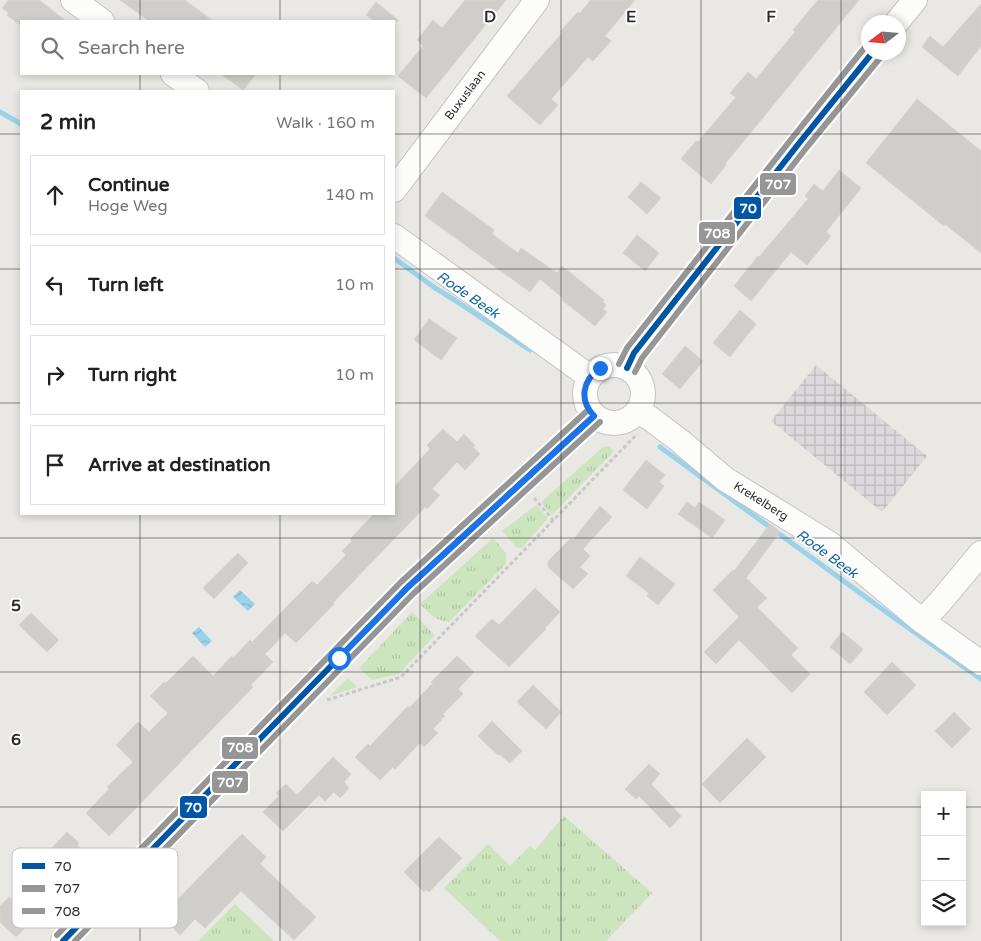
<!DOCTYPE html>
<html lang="en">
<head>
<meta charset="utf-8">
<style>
	:root { --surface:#fff; --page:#f6f6f6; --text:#202124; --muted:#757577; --line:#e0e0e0 }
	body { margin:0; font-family:"Varela Round",sans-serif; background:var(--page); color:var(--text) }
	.controls { position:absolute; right:15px; bottom:15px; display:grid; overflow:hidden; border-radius:0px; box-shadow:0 2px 8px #0003 }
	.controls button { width:45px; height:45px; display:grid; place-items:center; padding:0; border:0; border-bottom:1px solid var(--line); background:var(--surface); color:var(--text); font:25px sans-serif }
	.compass { position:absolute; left:861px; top:15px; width:45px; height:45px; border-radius:50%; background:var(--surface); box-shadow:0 2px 8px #0003; rotate:254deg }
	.stop { position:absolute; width:15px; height:15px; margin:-11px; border:4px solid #1a73e8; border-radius:50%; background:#fff }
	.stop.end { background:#1a73e8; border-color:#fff; box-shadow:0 1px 5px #0008 }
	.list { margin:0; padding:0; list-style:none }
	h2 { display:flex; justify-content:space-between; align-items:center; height:65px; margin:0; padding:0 20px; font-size:21px }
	h2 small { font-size:16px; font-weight:400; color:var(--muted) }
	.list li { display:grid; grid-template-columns:32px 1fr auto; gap:15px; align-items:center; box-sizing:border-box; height:80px; margin:0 10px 10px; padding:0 10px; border:1px solid var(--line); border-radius:0px }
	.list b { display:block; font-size:19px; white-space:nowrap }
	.list p { margin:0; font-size:16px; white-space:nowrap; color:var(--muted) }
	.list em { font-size:16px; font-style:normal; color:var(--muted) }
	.icon { flex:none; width:28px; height:28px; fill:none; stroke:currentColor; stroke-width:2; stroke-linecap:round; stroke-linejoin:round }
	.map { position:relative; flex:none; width:981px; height:941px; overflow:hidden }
	.search { position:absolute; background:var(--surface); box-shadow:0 2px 8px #0003; left:20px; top:20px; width:375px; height:55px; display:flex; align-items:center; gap:12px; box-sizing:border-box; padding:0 18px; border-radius:0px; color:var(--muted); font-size:19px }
	.panel { position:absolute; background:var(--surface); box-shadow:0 2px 8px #0003; left:20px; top:90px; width:375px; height:425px; border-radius:0px }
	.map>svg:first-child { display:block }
	.industrial { fill:url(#industrial-grid) }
	.grass { fill:url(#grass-tufts) }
	.water { fill:url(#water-waves) }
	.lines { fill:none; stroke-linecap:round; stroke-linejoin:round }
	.stream { stroke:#9ad2ea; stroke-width:5 }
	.building { fill:#cfceca; stroke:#d5d4d0 }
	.minor-casing { stroke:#c4c4c4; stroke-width:26 }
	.path { stroke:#c8c8c8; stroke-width:3; stroke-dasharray:4 2.5; stroke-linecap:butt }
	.minor { stroke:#fcfcfb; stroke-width:24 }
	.bus-1-casing { stroke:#fff; stroke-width:10 }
	.bus-2-casing { stroke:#fff; stroke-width:10 }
	.bus-3-casing { stroke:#fff; stroke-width:10 }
	.bus-1 { stroke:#0056a4; stroke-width:6 }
	.bus-2 { stroke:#969696; stroke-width:6 }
	.bus-3 { stroke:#969696; stroke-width:6 }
	.route { stroke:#1a73e8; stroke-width:6 }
	.grid { fill:none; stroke:#2d2d2d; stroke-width:1; stroke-opacity:0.55 }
	.labels { text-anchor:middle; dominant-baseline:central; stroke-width:4; stroke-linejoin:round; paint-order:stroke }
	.street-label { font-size:12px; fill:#2d2d2d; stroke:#fff }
	.water-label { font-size:14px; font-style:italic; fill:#11679e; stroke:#fff }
	.key { fill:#fff; stroke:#c0c0c0; stroke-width:1 }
	.key-label { font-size:14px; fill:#2d2d2d }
	.grid-label { font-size:16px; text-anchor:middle; font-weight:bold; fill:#2d2d2d; stroke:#fff; stroke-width:4; stroke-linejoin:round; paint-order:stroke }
	.line-badge { stroke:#fff; stroke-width:2 }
	.badge-label { font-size:14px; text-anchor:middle; font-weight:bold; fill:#fff }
</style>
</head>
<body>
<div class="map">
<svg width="981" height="941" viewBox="0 0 981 941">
	<defs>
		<pattern id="industrial-grid" width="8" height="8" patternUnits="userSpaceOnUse" patternTransform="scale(1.25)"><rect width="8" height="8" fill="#dbd9db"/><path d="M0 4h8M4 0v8" fill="none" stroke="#bcbbbc"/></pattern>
		<pattern id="grass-tufts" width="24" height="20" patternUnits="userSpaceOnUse" patternTransform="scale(1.25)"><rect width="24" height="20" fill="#cce5be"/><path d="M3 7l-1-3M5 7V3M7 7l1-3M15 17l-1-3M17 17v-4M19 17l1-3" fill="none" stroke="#b0c5a4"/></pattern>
		<pattern id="water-waves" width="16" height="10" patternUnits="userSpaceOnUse" patternTransform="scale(1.25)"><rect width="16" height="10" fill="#9ad2ea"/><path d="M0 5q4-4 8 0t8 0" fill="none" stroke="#85b5c9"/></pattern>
	</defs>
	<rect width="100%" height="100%" fill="#eae8e4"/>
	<path class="industrial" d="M816,365L927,456L882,512L771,421Z"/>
	<path class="grass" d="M608,446L614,451L552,515L541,502L603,447Z
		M536,505L548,518L522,548H517L502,531Z
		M493,538L506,553V564L449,622C434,620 430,614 420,604Z
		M412,612L435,635L399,674L372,680L359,668Z
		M348,678L357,687L330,696Z
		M564,816L652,893L606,941H500L444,888L488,844L510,866L530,846L535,850Z
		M235,904L274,941H198Z"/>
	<path class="water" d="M240,590L255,604L248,611L233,597Z
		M199,627L212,641L205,647L192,633Z"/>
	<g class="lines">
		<path class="stream" d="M0,112L21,124
			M394,258L435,288L453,299L530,350
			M660,447L893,617L981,679"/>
	</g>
	<path class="building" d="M9,0H39L66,21H21V26L7,15L9,13L2,8Z
		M120,0H185L213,21H149Z
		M465,0H506L426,98L398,76L423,46L417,40L433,20L442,28Z
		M591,0H635L605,36L611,41L593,61L588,57L551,99L558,105L540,125L507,96L562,33L560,32L578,12L580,13Z
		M818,0H859L725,164L726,165L711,184L681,159L696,141L698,142L736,97L730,93L748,72L756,79L795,32L793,30Z
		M376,2L399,21H374L366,15Z
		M981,4V46L958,76L922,47L930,36L943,47Z
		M221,74H256L243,90Z
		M917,99L981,151V253L945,224L944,226L866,163Z
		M839,170L861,188L826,232L831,236L807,265L791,252L751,301L734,286L758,256L759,257L808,199L805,196L814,184L823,191Z
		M641,182L661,198L647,214L628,197Z
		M442,192L494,230L492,234L518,253L521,248L557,273L562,266L604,300L603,302L606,305L603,309L607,312L595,326L562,300L563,298L540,279L530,292L425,216Z
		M637,235L659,253L645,271L623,253Z
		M740,310L756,324L730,357L713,343Z
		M429,319L457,338L441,360L414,340Z
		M685,346L703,361L680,389L662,374Z
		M443,429L457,442L464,434L475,445L473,447L480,454L465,470L457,462L432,489L440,495L427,509L425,507L345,590L333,603L334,604L296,643L285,633L265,654L273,662L251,685L253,687L109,836L86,813L109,789L107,787L133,762L116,745L138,722L149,732L168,713L150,696L164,682L166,683L193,656L213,676L232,656L233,658L250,640L252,642L312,581L317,585L346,555L342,551L352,541L350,539L374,514H394V487L430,449L427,445Z
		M646,460L665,475L659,482L664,486L647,509L623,490Z
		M687,502L695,508L699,502L725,520L712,538L678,514Z
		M600,506L612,517L583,549L590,556L580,567L588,574L573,589L548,567V561L571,538L573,540Z
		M770,524L780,532L746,578L767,598L757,607L798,648L791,655L810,674L792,693L739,640L716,664L704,652L739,617L713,590L733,570L734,571Z
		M238,553L248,563L214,599L203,588Z
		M640,557L675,584L658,605L647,596L649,593L626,576Z
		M535,588L560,612L545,628L546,629L509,667L475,636L492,619L499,625Z
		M31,613L59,640L47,652L19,625Z
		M842,632L863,649L850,664L830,647Z
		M457,656L474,672L458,689L463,694L443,714L445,716L433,729L438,733L424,747L420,743L395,769L393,767L380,780L355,757L368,744L370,746L408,706L409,708L433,683L431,682Z
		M892,662L916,685L887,715L864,692Z
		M533,685L561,712L546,729L517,702Z
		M954,712L971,729L952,748L935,731Z
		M492,721L522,751L510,763L499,754L498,755L478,736Z
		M747,738L766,757L720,803L702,784Z
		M333,757L351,774L344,782L349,788L340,798L334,792L325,801L319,795L283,831L263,812L279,796L276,793L286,784L297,795Z
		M649,764L660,774L651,784L681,816L670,828L639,796L636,799L625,789Z
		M67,832L79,843L77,845L93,861L68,887L65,885L59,891L34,867Z
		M242,834L266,857L260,864L316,917L294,940L241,891L205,928L195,919L180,935L161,916Z
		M439,837L462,858L429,892L426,889L424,892L404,872Z
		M9,897L32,921L16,937L0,922V906Z"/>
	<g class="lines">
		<defs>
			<path id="minor" d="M73,0L102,21
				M897,22L915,0
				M173,74L197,91
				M394,190L537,0
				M394,236L590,377
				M585 394a29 29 0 1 1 58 0a29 29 0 1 1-58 0Z
				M627,368L634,353L800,142L873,52
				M638,411L651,419L680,441L725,479L830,544L922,621L981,663
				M922,621L940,602L981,553
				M63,941L407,588L594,416"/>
		</defs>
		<use href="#minor" class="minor-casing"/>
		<path class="path" d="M534,498L553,520
			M327,700L401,677L637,434"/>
		<use href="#minor" class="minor"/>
		<defs>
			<path id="bus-1" d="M627,368L634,353L800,142L873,52
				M63,941L407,588L594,416"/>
			<path id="bus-2" d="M635,372L642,358L807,147L880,58
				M75,941L413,594L600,422"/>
			<path id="bus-3" d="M619,364L627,348L793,137L866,46
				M57,935L401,582L588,410"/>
		</defs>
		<use href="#bus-1" class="bus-1-casing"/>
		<use href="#bus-2" class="bus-2-casing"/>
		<use href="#bus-3" class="bus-3-casing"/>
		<use href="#bus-1" class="bus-1"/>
		<use href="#bus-2" class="bus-2"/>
		<use href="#bus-3" class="bus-3"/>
	</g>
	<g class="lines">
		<path class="route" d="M339,658L407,588L594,416C579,400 582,381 600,368"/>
	</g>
	<path class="grid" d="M140,0V21M280,0V21M420,0V941M561,0V941M701,0V941M841,0V941M140,74V91M280,74V91M0,134H21M394,134H981M0,269H21M394,269H981M0,403H21M394,403H981M140,514V941M280,514V941M0,538H981M0,672H981M0,807H925M962,807H981"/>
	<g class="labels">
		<g class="street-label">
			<text transform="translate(465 95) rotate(-53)">Buxuslaan</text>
			<text transform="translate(761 501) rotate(32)">Krekelberg</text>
		</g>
		<g class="water-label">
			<text transform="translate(468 295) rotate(34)">Rode Beek</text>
			<text transform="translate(827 554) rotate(36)">Rode Beek</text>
		</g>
	</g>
	<rect x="12" y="848" width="166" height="80" rx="8" class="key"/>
	<rect x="22" y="863" width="23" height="6" fill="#0056a4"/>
	<rect x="22" y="885" width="23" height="7" fill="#969696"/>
	<rect x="22" y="908" width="23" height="6" fill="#969696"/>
	<g class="key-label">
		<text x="54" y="871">70</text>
		<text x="54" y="893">707</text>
		<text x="54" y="916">708</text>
	</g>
	<g class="grid-label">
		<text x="490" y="22">D</text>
		<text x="631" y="22">E</text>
		<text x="771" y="22">F</text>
		<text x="16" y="611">5</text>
		<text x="16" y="745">6</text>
	</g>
	<g class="line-badge">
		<rect x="759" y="172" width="38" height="24" rx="5" fill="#969696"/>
		<rect x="733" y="196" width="29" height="24" rx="5" fill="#0056a4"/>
		<rect x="698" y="221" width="38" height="24" rx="5" fill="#969696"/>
		<rect x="221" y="736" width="38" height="24" rx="5" fill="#969696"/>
		<rect x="211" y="770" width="38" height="24" rx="5" fill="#969696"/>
		<rect x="179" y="795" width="29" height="24" rx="5" fill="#0056a4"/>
	</g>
	<g class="badge-label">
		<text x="778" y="189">707</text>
		<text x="748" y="213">70</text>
		<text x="717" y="238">708</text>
		<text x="240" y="752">708</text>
		<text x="230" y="787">707</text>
		<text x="193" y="812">70</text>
	</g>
</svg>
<div class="controls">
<button>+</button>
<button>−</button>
<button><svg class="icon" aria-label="layers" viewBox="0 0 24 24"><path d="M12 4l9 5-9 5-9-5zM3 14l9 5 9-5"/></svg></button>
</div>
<svg class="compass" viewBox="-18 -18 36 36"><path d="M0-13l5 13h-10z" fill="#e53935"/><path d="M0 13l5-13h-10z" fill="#757577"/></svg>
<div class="stop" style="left:339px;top:658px"></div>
<div class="stop end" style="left:600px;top:368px"></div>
<div class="search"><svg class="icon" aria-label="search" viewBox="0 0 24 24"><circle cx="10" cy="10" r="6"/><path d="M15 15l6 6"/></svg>Search here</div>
<section class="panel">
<h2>2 min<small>Walk · 160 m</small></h2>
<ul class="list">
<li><svg class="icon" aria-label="ahead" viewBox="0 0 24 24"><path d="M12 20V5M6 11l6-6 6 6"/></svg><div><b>Continue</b><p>Hoge Weg</p></div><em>140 m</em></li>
<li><svg class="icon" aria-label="left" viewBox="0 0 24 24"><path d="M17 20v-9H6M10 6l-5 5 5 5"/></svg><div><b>Turn left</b></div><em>10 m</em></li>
<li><svg class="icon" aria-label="right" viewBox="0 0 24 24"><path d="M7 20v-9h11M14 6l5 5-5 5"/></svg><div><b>Turn right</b></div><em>10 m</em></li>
<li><svg class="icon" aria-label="arrive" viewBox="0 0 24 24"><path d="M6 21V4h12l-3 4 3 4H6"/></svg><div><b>Arrive at destination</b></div></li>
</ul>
</section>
</div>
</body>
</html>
